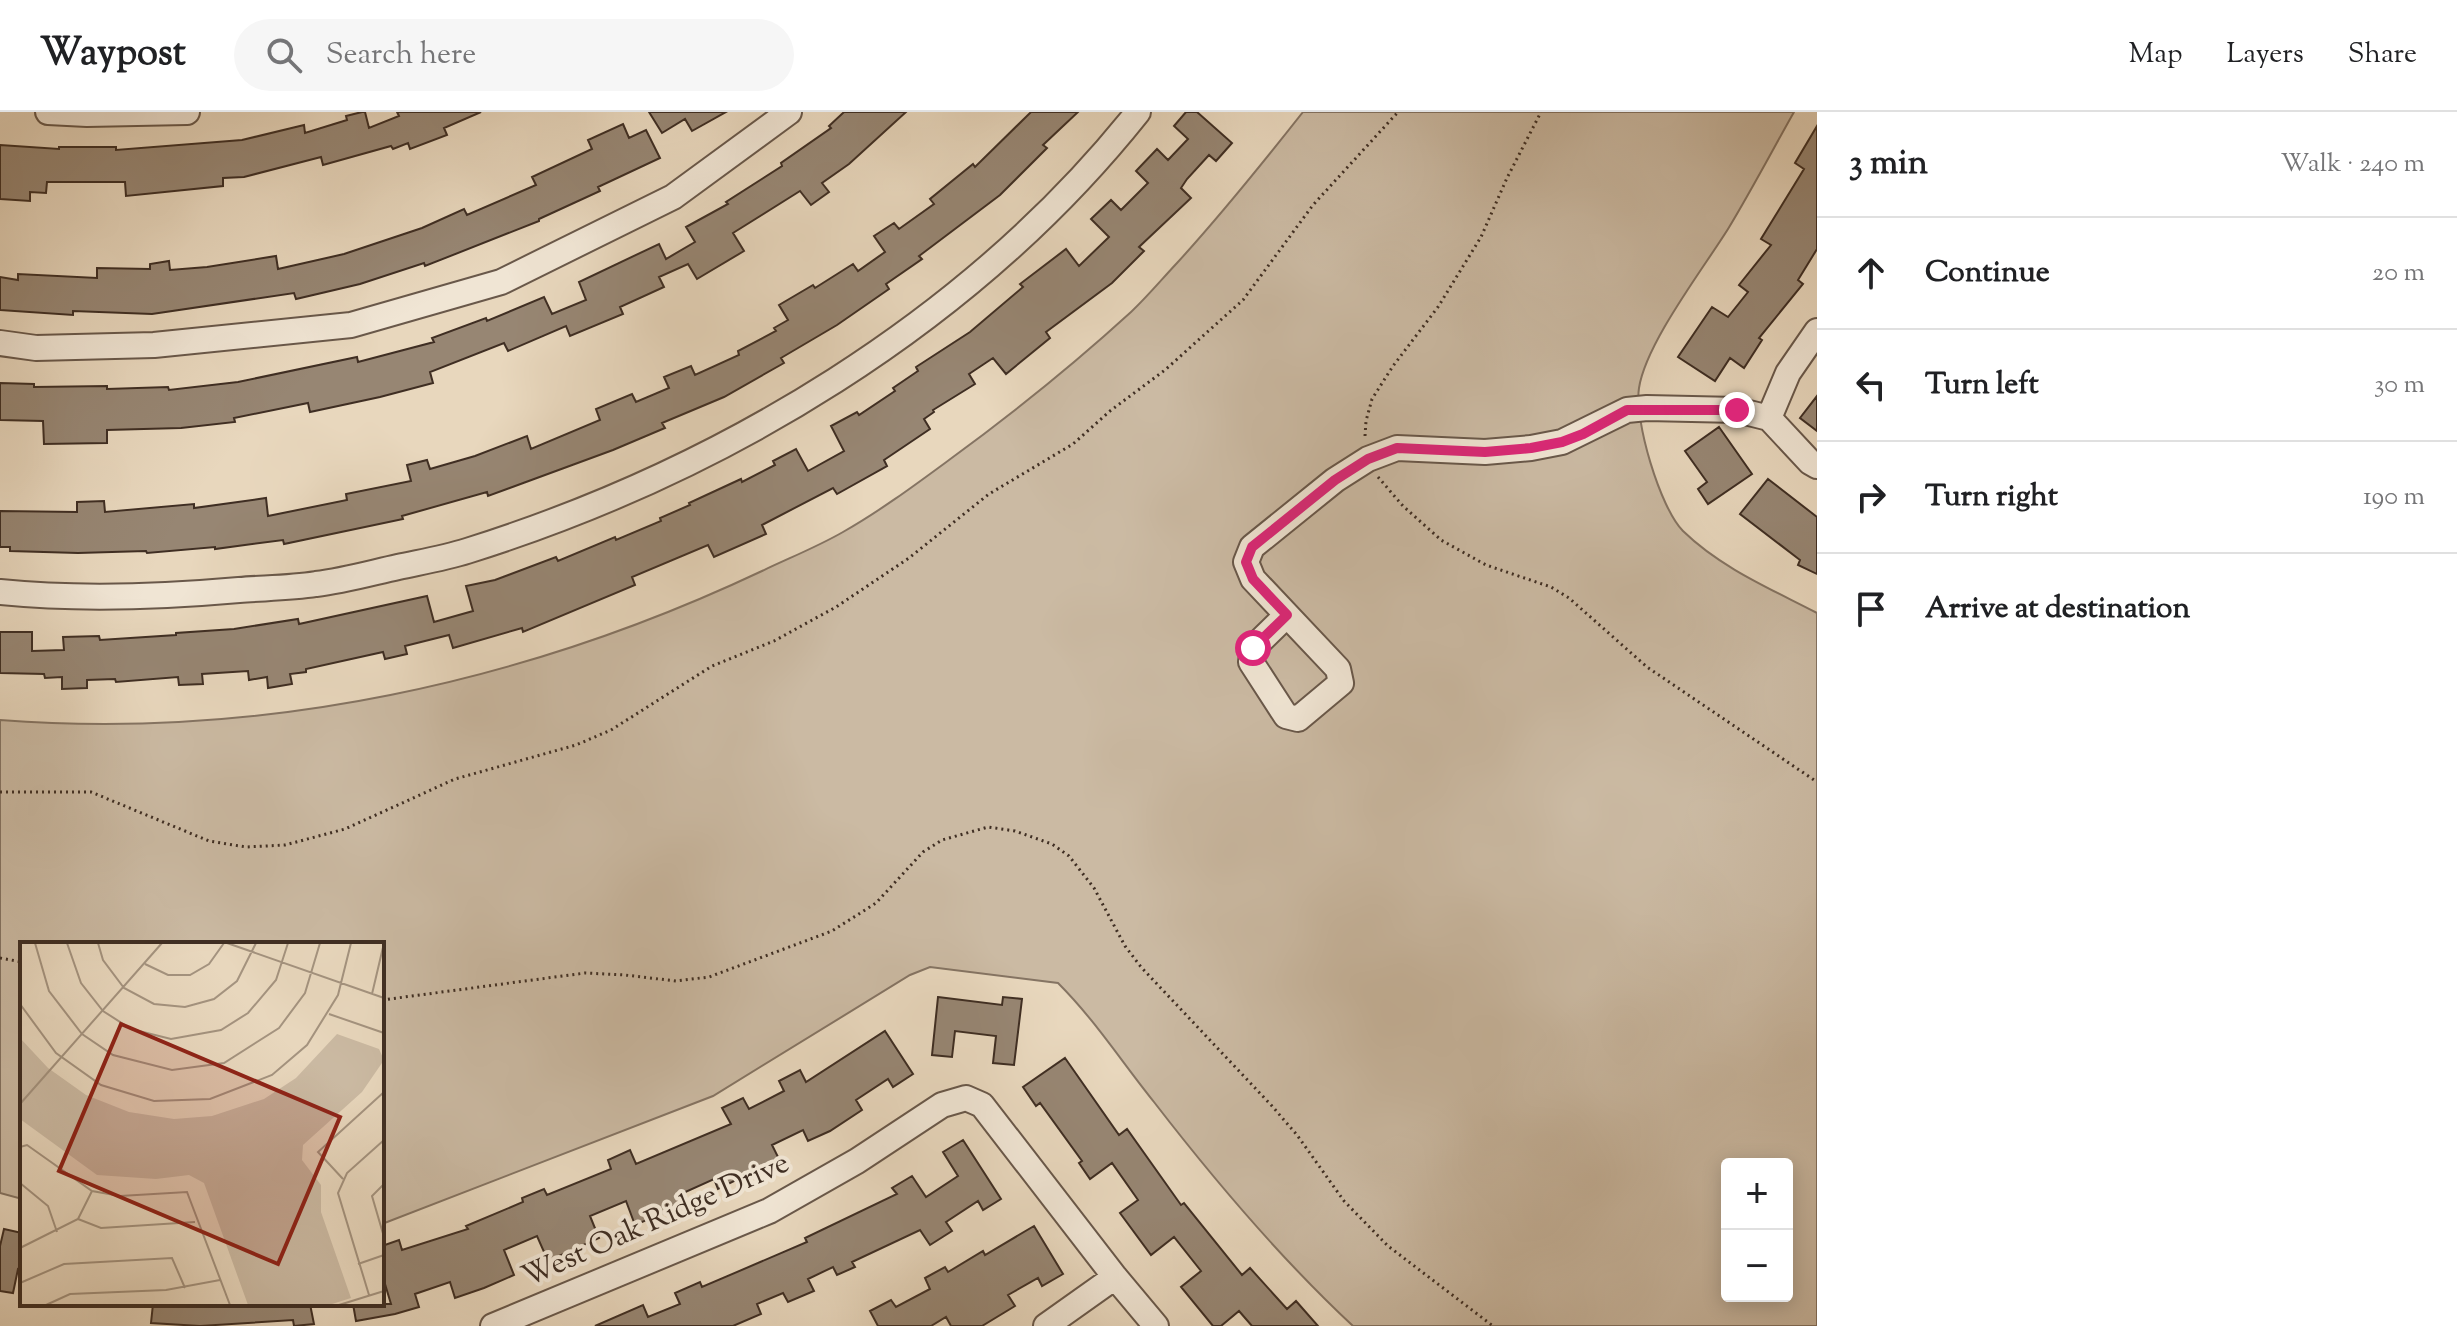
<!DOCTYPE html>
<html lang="en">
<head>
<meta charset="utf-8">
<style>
	:root { --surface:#fff; --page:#f6f6f6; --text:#202124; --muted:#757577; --line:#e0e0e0 }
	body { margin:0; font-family:"Sorts Mill Goudy",serif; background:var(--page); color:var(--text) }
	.controls { position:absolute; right:24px; bottom:24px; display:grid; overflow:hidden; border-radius:8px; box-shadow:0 4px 20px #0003 }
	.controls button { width:72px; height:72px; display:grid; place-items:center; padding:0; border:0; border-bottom:2px solid var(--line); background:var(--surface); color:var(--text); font:40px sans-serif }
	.stop { position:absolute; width:24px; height:24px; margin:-18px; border:6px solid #db2777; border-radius:50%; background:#fff }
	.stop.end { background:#db2777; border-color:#fff; box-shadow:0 2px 8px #0008 }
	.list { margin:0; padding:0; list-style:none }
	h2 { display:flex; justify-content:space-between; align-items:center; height:104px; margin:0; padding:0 32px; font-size:34px }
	h2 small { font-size:26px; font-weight:400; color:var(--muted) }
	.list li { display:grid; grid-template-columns:52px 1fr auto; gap:24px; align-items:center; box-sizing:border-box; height:112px; padding:0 32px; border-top:2px solid var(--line) }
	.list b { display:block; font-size:30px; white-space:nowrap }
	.list em { font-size:26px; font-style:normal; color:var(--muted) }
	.icon { flex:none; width:44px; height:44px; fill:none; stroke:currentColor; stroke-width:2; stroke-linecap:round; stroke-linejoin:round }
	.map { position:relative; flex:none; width:1817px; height:1214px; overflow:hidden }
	header { display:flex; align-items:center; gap:48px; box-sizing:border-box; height:112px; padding:0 40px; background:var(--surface); border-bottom:2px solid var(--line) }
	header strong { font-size:38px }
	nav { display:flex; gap:44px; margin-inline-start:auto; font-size:28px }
	.search { width:560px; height:72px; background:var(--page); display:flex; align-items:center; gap:20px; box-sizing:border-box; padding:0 28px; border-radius:44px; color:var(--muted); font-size:30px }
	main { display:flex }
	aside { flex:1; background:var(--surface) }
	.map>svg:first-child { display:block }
	.green { fill:#cbbaa3; stroke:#857463; stroke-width:2; fill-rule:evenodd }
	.building { fill:#978673; stroke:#3f2e23; stroke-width:2 }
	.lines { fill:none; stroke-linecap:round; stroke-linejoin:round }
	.minor-casing { stroke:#69584a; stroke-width:28 }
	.path { stroke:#3f2e23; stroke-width:3; stroke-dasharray:2 4; stroke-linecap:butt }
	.minor { stroke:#f0e5d4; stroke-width:24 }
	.route { stroke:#db2777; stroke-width:10 }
	.labels { text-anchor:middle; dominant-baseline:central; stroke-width:8; stroke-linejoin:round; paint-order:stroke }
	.street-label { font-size:30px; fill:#3f2e23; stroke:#f0e5d4 }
	.inset-road { fill:none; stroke:#a4937f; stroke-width:2 }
	.view { fill:#8f2418; fill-opacity:0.15; stroke:#8f2418; stroke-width:4 }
	.inset-edge { fill:none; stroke:#3f2e23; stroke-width:4 }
</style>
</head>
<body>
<header>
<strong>Waypost</strong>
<div class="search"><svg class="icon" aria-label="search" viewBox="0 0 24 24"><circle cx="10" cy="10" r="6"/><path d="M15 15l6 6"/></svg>Search here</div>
<nav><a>Map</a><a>Layers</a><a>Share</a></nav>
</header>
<main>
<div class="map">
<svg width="1817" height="1214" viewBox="0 0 1817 1214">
	<rect width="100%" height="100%" fill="#e8d7bd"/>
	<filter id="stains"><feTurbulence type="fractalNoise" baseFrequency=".0025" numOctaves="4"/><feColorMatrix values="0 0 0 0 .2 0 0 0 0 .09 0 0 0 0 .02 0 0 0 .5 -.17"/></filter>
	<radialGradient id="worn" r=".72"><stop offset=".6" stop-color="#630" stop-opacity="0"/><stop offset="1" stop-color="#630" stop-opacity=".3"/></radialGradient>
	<path class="green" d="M1303,0H1794C1772,39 1751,79 1728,117C1703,157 1646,231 1639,276C1634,308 1660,396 1683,419C1721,456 1771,477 1817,501V1214H1353C1280,1146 1215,1069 1154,990C1121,949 1095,908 1058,871L930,855L910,863L713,984L382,1112V832H22V1087L0,1081V608C262,628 525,571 762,459C789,446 817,435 843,420C880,399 915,373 949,348C1012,302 1073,253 1131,200C1147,185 1162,167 1177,151C1222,102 1262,52 1303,0ZM1727,1052H1787V1184H1727Z"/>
	<path class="building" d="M362,0H365L369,16L399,4L397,0H481L444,16L447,23L410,37L408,31L393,37L391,34L323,53L321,45L244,65L223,66V74L126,84L125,70H47L46,81L30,80V89L0,87V33L59,37V35H116V38L242,28L304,13L305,21L347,8L346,4Z
		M649,0H726L692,19L685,7L662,21Z
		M844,0H906L849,52L822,71L829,80L811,93L800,79L733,121L744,139L697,167L688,152L659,165L664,175L620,195L623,202L570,224L566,214L508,239L504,231L430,260L433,271L380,285L310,300L308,291L234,306L235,310L181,316L107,318V331L44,332L43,309L0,308V271L34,272V275L107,274V277L168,275L169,278L238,270L357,245L358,250L434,230L432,226L486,206L487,209L544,185L552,202L586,188L579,170L659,132L666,147L695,130L686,115L728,92L726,90L782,54L781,51L831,16L829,14Z
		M1031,0H1078L1043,33L1047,36L1000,83L919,144L922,147L886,172L889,177L837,213L781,246L784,251L724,285L662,311L665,316L613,338L488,384L487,380L402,404L403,407L284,432L283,428L215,437V435L147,441L146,439L78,441L10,439V435H0V399L77,400V390L104,389L105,400L194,392V396L266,386L268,404L347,388L346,382L411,369L407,353L427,348L430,357L475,344L527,324L531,337L600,308L596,297L632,282L636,290L669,276L664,265L691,254L695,263L739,243L738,239L776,219L774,216L788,208L779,193L813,173L815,176L853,152L858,159L885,140L874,124L894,111L899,117L934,92L930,87L973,52L975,55Z
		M1186,0H1197L1232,31L1216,49L1209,43L1187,67L1181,76L1191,86L1139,135L1144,139L1112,171L1046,220L1050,226L1006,262L993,246L969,262L975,272L933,298L934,300L924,307L930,317L884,348L887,354L837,382L833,376L762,413L766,422L714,445L708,433L632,465L635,473L523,520L522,516L453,536L449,523L405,534L407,542L385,547L383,540L306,557V560L290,562L292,572L268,576L267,565L249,568L248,559L202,562L203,572L179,573L178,565L116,570L115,567L87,568V576L62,577V565L45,566L44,562L0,561V520H32V539L64,538L63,525L99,524L100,528L176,523V521L234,517L298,507L299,512L427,484L434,510L473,499L466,474L495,468L556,445L558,449L615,425L616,428L661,409L660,406L690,393L689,391L741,367L742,370L775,353L773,349L796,337L808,359L844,339L831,314L857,300L859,303L895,279L893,276L918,259L916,255L970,220L1023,175L1020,172L1066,137L1079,154L1109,125L1091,107L1111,88L1121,98L1148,71L1136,59L1157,37L1168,48L1188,27L1174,14Z
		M623,12L629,26L646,18L660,46L598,75L600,79L539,107V109L425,154L424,151L360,172L296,187L294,181L152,202L73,199V203L0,198V165L18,168V162L97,166V156L150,157V152L169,149L170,158L207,155L276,144L278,157L344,142L422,116L464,97L467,103L536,73L532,65L592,37L588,28Z
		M1817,14V137L1798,168L1803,172L1759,226L1762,228L1744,256L1730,246L1715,269L1678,245L1712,195L1728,205L1748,180L1739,173L1771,133L1761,127L1804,57L1795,51Z
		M1817,284V319L1800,306Z
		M1719,315L1752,362L1708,392L1698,377L1707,370L1685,339Z
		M1768,367L1817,405V462L1798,453L1800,448L1740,402Z
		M938,885L1002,893L1003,885L1022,887L1014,953L993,951L996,924L955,919L952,945L932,943Z
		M885,919L913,962L893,975L888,967L856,988L862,998L830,1019L808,1029L803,1018L772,1033L779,1047L718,1077L714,1067L683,1081L687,1091L635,1113L626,1089L590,1104L599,1126L548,1149L537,1124L504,1138L514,1163L484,1176L455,1186L450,1170L415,1182L419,1195L395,1202L356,1209L353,1192H391L382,1162V1134L399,1128L402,1138L468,1117L466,1114L523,1090L522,1086L544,1077L547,1083L611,1057L608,1048L630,1038L636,1052L731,1012L722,996L743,986L749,997L784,979L779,969L800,958L806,970Z
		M1065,946L1119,1023L1127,1017L1181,1093L1184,1091L1242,1163L1250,1156L1287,1197L1296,1189L1318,1214H1252L1239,1199L1221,1214H1213L1181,1175L1201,1159L1174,1125L1151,1143L1120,1101L1138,1088L1112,1051L1090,1067L1079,1051L1082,1049L1040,991L1036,994L1023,975Z
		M963,1028L1001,1087L983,1098L978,1089L946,1110L952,1119L930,1133L920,1118L852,1150L855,1155L837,1163L833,1155L808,1167L814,1179L788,1190L783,1181L757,1192L761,1202L733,1214H595L643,1193L648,1205L680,1192L675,1181L700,1170L702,1175L807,1130L805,1126L897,1082L892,1076L912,1064L926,1085L958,1064L943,1040Z
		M1034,1114L1063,1162L1042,1174L1038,1166L1008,1183L1015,1194L982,1214H951L946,1205L931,1214H878L870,1199L891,1188L896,1195L930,1177L925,1166L945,1155L948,1160L983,1139L985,1143Z
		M4,1117L22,1121V1158L18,1157L13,1181L0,1179V1134Z
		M153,1192H310L314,1212L294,1214L293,1208L200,1214L151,1211Z"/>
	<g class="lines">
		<defs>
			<path id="minor" d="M48,0L87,2L187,0
				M1817,219L1788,261L1769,306L1810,350L1817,354
				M0,231L36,236L154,233L351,213L501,170L673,85L789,0
				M0,480C79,488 160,485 239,478C264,476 290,476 316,472C343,469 371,461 398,455C421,450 445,446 467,439C722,359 971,210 1138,0
				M1287,503L1253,536L1251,550L1286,604L1298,607L1341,571L1338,557L1253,467L1246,450L1252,435L1335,368L1368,347L1397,336L1485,340L1531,336L1562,330L1627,298L1647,296L1737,298L1769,306
				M493,1214L769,1099L857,1049L942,993L966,986L982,993L1115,1165L1156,1214
				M1046,1214L1115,1165"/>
		</defs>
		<use href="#minor" class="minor-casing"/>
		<path class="path" d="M1365,324L1366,309L1372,287L1393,254L1438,195L1481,125L1507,66L1541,0
			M1378,365L1403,394L1441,428L1486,453L1551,475L1569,486L1647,555L1817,670
			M0,680H91L209,729L246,735L285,733L345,717L455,667L576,633L611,618L712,554L774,529L836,495L909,446L989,382L1073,332L1110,299L1165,258L1243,188L1313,93L1398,0
			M0,846L22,850
			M382,888L585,861L625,863L676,869L709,865L832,819L876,791L923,740L942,728L988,715L1015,719L1052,732L1069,744L1094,776L1125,834L1141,855L1272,994L1297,1023L1344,1089L1388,1134L1493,1214"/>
		<use href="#minor" class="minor"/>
	</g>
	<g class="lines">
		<path class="route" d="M1253,536L1287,503L1253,467L1246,450L1252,435L1335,368L1368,347L1397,336L1485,340L1531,336L1562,330L1583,322L1627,298H1737"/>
	</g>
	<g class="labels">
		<g class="street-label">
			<text transform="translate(656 1109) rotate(-24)">West Oak Ridge Drive</text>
		</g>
	</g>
	<g transform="translate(20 830)">
		<rect width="364" height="364" fill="#e8d7bd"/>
		<path d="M317,92L359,107L364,118L342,150L283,203L282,218L301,243V270L331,356L309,363H228L184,241L169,233L136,237L77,233L0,177V96L28,126L66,153L109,170L154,177L192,174L244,157L276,136Z" fill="#cbbaa3"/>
		<path class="inset-road" d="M15,1L29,49L62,92L93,113L152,128L204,121L259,86L285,51L300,1M47,1L61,41L83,69L111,87L151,97L201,88L228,71L256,38L268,1M78,1L83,18L104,46L134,62L165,65L194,57L217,39L236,1M207,1L364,56M125,22L148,33H170L189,22L204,1M352,52L364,1M0,62L36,111L81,143L134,159L190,157L252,133L287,103L318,53L331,1M309,72L364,91M0,162L142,1M0,205L7,203L72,249L100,254L167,250L210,363M323,237L298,210L364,150M0,241L28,264L37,290M364,242L352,254L364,295M58,277L81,286L175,280M0,306L58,277L72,249M338,322L364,313M0,341L44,322L152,316L165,346M349,353L318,251L327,231L364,198M26,363L50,352L146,348L200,338M319,363L364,349"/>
		<path class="view" d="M101,82L320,175L258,322L39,229Z"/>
		<rect width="364" height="364" class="inset-edge"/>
	</g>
	<rect width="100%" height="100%" filter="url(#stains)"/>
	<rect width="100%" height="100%" fill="url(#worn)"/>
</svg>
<div class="controls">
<button>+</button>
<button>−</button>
</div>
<div class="stop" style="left:1253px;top:536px"></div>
<div class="stop end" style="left:1737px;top:298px"></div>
</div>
<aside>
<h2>3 min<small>Walk · 240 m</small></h2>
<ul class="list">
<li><svg class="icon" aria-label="ahead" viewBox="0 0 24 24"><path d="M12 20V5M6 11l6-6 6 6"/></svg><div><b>Continue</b></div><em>20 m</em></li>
<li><svg class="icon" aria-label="left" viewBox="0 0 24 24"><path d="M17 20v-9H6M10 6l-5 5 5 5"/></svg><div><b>Turn left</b></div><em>30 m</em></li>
<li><svg class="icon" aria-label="right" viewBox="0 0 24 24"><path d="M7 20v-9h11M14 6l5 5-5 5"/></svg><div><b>Turn right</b></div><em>190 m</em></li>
<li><svg class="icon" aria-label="arrive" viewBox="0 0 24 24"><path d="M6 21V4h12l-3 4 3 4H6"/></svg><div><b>Arrive at destination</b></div></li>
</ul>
</aside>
</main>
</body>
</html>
